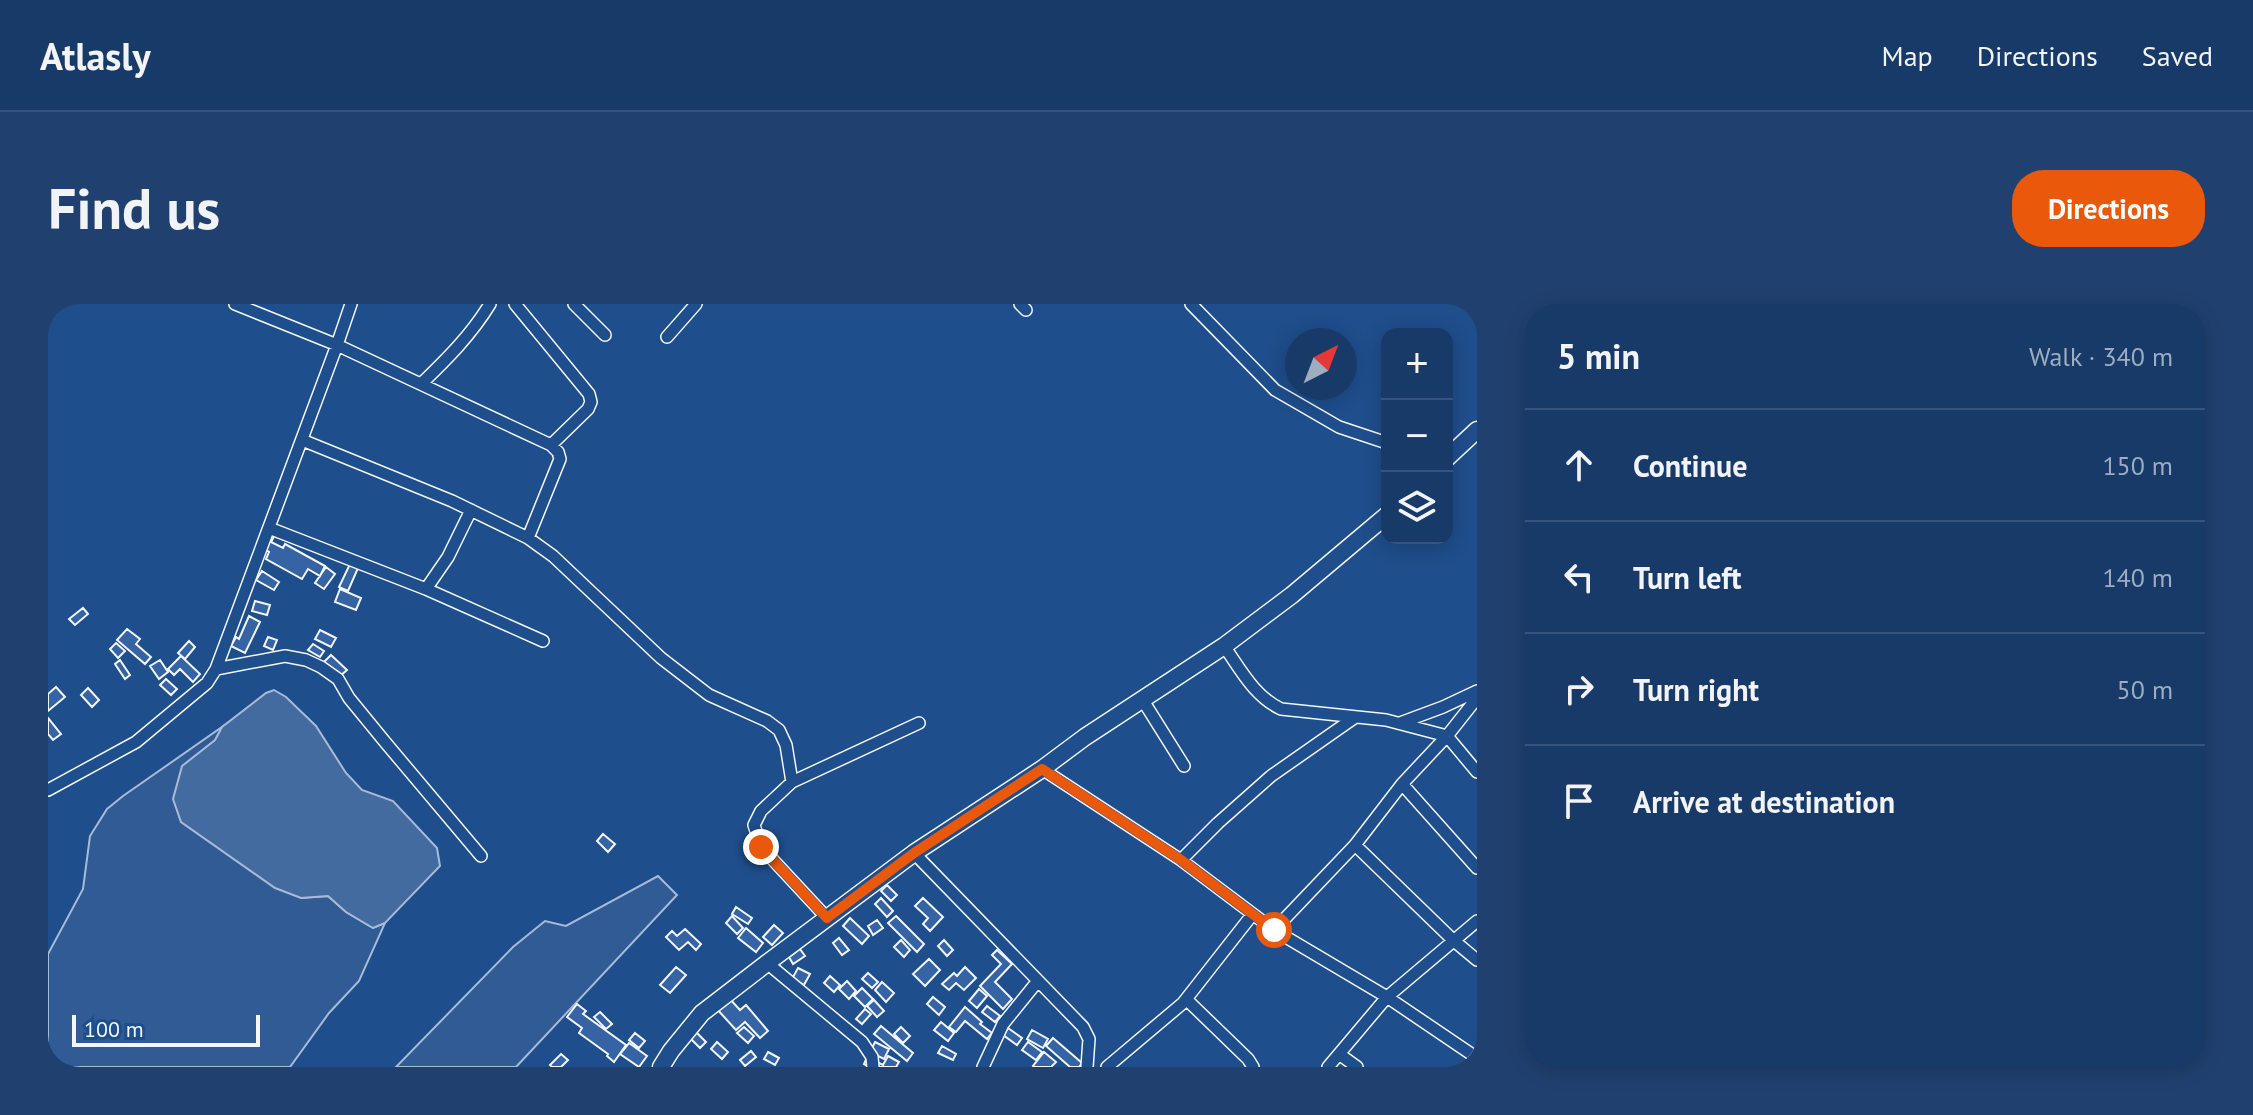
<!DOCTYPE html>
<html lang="en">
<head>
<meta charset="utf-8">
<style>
	:root { --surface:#173a69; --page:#20416f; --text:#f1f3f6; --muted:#9eadc0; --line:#36547d; --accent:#ea580c }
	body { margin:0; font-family:"PT Sans",sans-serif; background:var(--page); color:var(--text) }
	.controls { position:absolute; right:24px; top:24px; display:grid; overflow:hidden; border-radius:16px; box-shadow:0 4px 20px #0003 }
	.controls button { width:72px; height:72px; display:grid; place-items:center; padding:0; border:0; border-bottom:2px solid var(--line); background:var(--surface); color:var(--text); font:40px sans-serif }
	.compass { position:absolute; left:1237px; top:24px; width:72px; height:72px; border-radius:50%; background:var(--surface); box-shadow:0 4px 20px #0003; rotate:42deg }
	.scale { position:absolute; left:24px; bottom:20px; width:188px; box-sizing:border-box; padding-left:8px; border:4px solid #f2f6ff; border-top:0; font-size:22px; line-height:28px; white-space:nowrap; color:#f2f6ff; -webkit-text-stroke:6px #1f4e8c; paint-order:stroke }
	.stop { position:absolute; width:24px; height:24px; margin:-18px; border:6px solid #ea580c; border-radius:50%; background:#fff }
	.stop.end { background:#ea580c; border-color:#fff; box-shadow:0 2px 8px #0008 }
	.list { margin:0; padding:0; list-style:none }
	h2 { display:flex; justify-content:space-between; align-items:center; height:104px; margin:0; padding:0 32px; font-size:34px }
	h2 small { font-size:26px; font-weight:400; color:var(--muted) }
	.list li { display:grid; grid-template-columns:52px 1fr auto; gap:24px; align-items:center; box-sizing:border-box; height:112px; padding:0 32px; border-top:2px solid var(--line) }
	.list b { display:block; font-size:30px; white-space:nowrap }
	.list em { font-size:26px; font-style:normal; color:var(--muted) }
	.icon { flex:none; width:44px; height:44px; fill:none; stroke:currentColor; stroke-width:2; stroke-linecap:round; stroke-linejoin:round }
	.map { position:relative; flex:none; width:1429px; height:763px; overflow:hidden; border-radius:32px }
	header { display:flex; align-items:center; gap:48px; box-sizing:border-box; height:112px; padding:0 40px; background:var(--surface); border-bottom:2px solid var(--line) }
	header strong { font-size:38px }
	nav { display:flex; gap:44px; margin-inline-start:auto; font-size:28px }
	.intro { display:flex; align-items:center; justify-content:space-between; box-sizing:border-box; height:192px; padding:0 48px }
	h1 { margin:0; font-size:56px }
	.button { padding:20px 36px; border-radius:32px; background:var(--accent); color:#fff; font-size:28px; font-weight:700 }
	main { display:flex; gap:48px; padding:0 48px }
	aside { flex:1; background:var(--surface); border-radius:32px; box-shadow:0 4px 20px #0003 }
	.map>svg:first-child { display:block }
	.green { fill:#305b95; stroke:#a8bbd7; stroke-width:2 }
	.water { fill:#446ba0; stroke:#a8bbd7; stroke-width:2 }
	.building { fill:#3563a3; stroke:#f2f6ff; stroke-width:2 }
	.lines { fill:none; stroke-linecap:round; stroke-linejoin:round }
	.street-casing { stroke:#f2f6ff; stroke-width:14 }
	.secondary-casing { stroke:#f2f6ff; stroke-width:19 }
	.street { stroke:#1f4e8c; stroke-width:11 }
	.secondary { stroke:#1f4e8c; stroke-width:16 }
	.route { stroke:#ea580c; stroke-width:10 }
</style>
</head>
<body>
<header>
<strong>Atlasly</strong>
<nav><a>Map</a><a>Directions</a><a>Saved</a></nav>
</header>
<div class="intro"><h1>Find us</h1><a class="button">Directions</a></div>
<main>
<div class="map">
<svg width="1429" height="763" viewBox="0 0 1429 763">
	<rect width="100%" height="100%" fill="#1f4e8c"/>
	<path class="green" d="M174,423L168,436L134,463L253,594L280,592L298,608L325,624L337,619L311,677L281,709L242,763H0V650L35,585L42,532L59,505L75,492Z
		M610,572L629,591L468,763H348L465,643L497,617L518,622Z"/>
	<path class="water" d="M226,386L238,393L268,422L298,469L314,486L345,497L389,544L392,562L337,619L325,624L298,608L280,592L253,594L227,584L133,518L125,495L134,462L167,436L174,423L218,389Z"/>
	<path class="building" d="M222,226L228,229L223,238L235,244L237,240L277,262L272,272L260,265L254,275L218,255L221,248L213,243Z
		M302,260L310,264L300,287L291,283Z
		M278,263L287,270L276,285L267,279Z
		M214,267L231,278L226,286L208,276Z
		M292,285L313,294L308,306L287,298Z
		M207,297L222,301L219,311L204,307Z
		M35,304L40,310L27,321L21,315Z
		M201,312L212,318L197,349L183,342L188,333L191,335Z
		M79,325L92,335L88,340L103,353L97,360L69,336Z
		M272,326L288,334L283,343L267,335Z
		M220,333L229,336L225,346L216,342Z
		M141,337L147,343L137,355L130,349Z
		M68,339L77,347L70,354L62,345Z
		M265,340L276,347L272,353L260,346Z
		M283,351L299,366L290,374L275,359Z
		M133,352L152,370L145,378L132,365L126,371L120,365Z
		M72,356L82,371L77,375L67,360Z
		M112,356L120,368L111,375L102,362Z
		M118,375L129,385L123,391L112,381Z
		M8,383L17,393L0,407V390Z
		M40,384L51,396L44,403L33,391Z
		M0,414L13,430L5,436L0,430Z
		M555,530L567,540L560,548L549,537Z
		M839,581L849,591L843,597L833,587Z
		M833,594L845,607L839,613L827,600Z
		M875,594L895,613L882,627L875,620L880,614L867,602Z
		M688,603L704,614L700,620L684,610Z
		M684,612L695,624L689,630L678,619Z
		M848,612L876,640L869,648L840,619Z
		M802,614L821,632L814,640L795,622Z
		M829,616L835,624L825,631L820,622Z
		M726,621L735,629L724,641L715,633Z
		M698,624L715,639L708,648L690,634Z
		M637,625L653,640L648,646L640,638L631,646L618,633L624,627L629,632Z
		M791,634L801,646L794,651L785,639Z
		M853,636L862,646L856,653L846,643Z
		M896,636L905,646L899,652L890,642Z
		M752,645L757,652L745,660L741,653Z
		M949,646L964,660L947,678L964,695L955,705L932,682L953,660L944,651Z
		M881,655L892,666L877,682L865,670Z
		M628,663L638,671L622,689L612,681Z
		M917,663L928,674L916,686L908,679L901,686L894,680L906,669L909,672Z
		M750,664L762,670L756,681L744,675Z
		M820,669L830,678L824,684L814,675Z
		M782,672L792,681L786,688L776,679Z
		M799,677L808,687L801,695L791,685Z
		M834,678L846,689L838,698L827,686Z
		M814,684L825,695L817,703L806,692Z
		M931,685L939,692L929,704L921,697Z
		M680,693L692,706L698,701L720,727L712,734L697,718L688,726L668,704Z
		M885,693L897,703L891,711L879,700Z
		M826,696L836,707L829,713L819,702Z
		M529,700L538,707L535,710L578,741L566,758L559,752L560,750L531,729L534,724L519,713Z
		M939,702L952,712L947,718L934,708Z
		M917,703L934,718L932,720L944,729L939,735L917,717L908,728L901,723Z
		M817,705L823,710L814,720L808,715Z
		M552,708L564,720L558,725L546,713Z
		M893,718L906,729L900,737L886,726Z
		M833,722L865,749L859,757L826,730Z
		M696,723L706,732L700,739L689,729Z
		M853,723L862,732L855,739L846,730Z
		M960,724L974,734L969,741L955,731Z
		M984,726L1000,735L995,744L979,735Z
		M647,727L658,738L652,744L641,733Z
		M587,729L597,737L591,744L581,736Z
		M1005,734L1034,759L1031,763H1022L998,742Z
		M669,738L680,748L674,755L663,745Z
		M827,738L841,745L836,755L822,748Z
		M980,738L994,748L988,756L974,746Z
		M581,739L599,752L591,763L572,750Z
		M894,742L908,750L905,756L890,749Z
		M703,747L708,753L697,762L692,756Z
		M720,748L731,754L727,761L716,755Z
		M996,748L1008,758L1003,763H986L985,762Z
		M513,750L520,756L513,763H504L502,761Z
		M840,752L851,758L848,763H821L816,760L819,753L835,761Z"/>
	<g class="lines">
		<defs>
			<path id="street" d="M187,0L289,41L503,141L510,148L512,155L480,234
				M467,0L541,90L543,98L540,105L503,141
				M526,0L557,31
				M972,0L978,6
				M1143,0L1227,86L1291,123L1339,139
				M619,33L648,0
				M373,80C399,55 423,31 442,0
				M254,136L404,197L480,234L505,252L613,354L661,391L719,417L731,426L738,441L744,478
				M221,224L378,285L495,337
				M378,285L400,253L423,206
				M1176,342C1193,366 1206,392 1233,405L1338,416L1399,432L1429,468
				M168,365L237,352L258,356L273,363L290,375L301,394L337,438L433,552
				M1094,395L1136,462
				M1352,419L1395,403L1429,387
				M994,465L1133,556L1226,626L1339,693L1429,754
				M1354,480L1429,564
				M0,486L88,438L159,379L168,365L289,41L303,0
				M1307,541L1405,636L1429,656
				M866,549L1035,723L1041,735L1039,763
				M1133,556L1170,519L1223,472L1306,414
				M779,614L713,543L706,521L713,507L744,478L871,419
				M1226,626L1307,541L1354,480L1399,432L1429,394
				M719,659L814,738L824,753L825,763
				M1138,695L1200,755L1205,763
				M1291,750L1309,763
				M935,763L955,720L989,678
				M1059,763L1135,699L1204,611
				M1280,763L1339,693L1429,617"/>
			<path id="secondary" d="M1399,154L1429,126
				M613,763L623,747L654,709L719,659L866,549L994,465L1037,433L1176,342L1244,291L1339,211"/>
		</defs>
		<use href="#street" class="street-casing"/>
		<use href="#secondary" class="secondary-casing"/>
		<use href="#street" class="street"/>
		<use href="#secondary" class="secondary"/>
	</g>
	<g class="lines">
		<path class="route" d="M713,543L779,614L866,549L994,465L1133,556L1226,626"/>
	</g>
</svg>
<div class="controls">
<button>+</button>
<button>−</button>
<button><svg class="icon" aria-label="layers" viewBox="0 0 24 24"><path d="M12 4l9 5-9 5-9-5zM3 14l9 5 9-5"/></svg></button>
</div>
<svg class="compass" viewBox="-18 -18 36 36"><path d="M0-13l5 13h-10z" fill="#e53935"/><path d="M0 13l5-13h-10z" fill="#9eadc0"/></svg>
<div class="scale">100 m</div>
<div class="stop" style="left:1226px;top:626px"></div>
<div class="stop end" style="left:713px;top:543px"></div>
</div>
<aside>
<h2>5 min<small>Walk · 340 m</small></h2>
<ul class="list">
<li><svg class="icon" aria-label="ahead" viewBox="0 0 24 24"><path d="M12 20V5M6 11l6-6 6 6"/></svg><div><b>Continue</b></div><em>150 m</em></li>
<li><svg class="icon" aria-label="left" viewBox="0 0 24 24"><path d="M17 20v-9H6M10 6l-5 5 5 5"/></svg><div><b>Turn left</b></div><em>140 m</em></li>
<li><svg class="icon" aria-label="right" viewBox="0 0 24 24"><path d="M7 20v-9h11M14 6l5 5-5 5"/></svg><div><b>Turn right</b></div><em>50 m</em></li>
<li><svg class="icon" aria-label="arrive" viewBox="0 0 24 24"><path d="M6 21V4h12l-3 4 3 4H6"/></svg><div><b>Arrive at destination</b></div></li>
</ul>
</aside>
</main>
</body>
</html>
